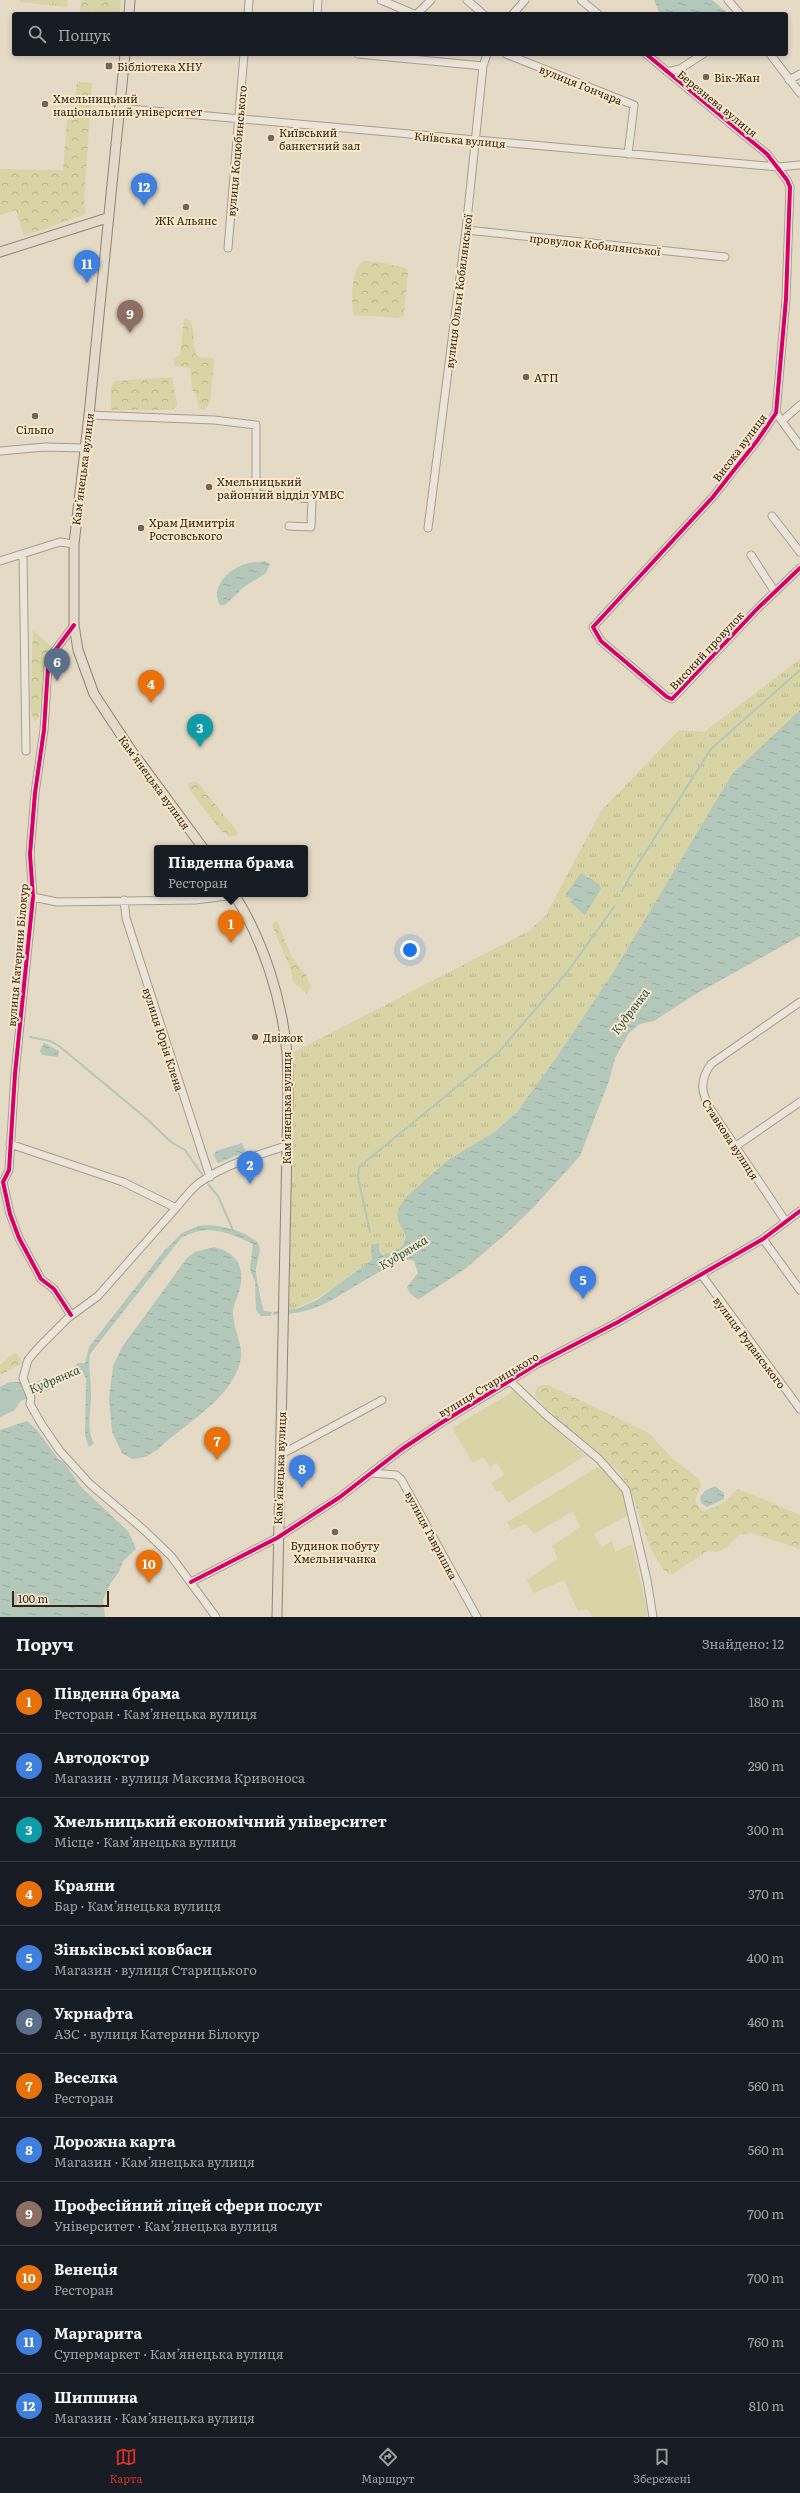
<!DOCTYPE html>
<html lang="uk">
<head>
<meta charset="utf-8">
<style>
	:root { --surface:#171b24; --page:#242831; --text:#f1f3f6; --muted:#9ea1a6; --line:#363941; --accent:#d93025 }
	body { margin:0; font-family:Literata,serif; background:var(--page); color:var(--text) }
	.scale { position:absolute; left:12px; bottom:10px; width:97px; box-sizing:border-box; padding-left:4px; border:2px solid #372519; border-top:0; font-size:11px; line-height:14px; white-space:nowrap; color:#372519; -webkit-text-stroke:3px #f9e7c9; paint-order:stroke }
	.you { position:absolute; left:410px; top:950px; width:14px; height:14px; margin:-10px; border:3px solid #fff; border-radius:50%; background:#1a73e8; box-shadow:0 0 0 6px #1a73e833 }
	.badge { display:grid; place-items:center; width:26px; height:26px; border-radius:50%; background:var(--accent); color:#fff; font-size:13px; font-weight:700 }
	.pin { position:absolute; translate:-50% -33px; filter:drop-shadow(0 1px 2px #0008) }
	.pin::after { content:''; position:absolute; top:21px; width:14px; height:12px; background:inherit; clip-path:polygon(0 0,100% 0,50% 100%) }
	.popup { position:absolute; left:154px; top:845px; width:154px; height:52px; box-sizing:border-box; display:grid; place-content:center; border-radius:4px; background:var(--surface); filter:drop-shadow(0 1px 3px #0005); font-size:13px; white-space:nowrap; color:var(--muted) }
	.popup b { font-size:15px; color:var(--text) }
	.popup::after { content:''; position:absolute; left:50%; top:100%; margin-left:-8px; border:8px solid transparent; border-top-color:var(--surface) }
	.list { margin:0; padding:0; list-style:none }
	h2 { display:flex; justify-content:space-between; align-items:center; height:52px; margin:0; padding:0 16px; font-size:17px }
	h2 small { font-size:13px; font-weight:400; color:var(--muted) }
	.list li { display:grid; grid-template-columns:26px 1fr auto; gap:12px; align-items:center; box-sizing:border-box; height:64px; padding:0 16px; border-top:1px solid var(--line) }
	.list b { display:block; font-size:15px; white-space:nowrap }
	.list p { margin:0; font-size:13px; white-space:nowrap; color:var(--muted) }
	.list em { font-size:13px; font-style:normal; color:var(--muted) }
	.icon { flex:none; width:22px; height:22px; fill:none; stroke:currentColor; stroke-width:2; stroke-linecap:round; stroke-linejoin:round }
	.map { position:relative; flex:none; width:800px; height:1617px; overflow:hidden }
	.search { position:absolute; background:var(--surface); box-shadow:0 2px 6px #0003; left:12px; right:12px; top:12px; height:44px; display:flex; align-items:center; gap:10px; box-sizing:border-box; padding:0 14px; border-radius:4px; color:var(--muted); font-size:15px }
	.sheet { height:820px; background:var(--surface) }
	nav { display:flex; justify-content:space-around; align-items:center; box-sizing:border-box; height:56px; border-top:1px solid var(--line); background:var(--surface); font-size:11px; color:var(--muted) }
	nav a { display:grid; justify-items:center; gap:2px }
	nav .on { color:var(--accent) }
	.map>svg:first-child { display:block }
	.grass { fill:url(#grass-tufts) }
	.forest { fill:url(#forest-crowns) }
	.garden { fill:#d8d4a6 }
	.water { fill:url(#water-ripples) }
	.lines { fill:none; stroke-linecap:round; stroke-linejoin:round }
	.stream { stroke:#b3c8ba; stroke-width:2 }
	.river { stroke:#b3c8ba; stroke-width:12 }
	.minor-casing { stroke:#a89e90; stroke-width:9 }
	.major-casing { stroke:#8e8477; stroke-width:11 }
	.minor { stroke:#ebe4d9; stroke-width:7 }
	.major { stroke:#e4dac9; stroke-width:9 }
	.cycleway-casing { stroke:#f9e7c9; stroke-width:6 }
	.cycleway { stroke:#d6006c; stroke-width:4 }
	.poi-dot { fill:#746456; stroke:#f9e7c9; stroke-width:1.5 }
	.labels { text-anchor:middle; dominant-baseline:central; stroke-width:4; stroke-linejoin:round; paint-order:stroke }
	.poi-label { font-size:11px; fill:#372519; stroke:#f9e7c9; text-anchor:start }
	.street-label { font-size:11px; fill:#372519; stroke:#f9e7c9 }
	.water-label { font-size:12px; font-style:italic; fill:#265851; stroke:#f9e7c9 }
</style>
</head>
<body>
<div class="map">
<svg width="800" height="1617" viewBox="0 0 800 1617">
	<defs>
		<pattern id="grass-tufts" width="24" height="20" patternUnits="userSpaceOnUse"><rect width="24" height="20" fill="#d8d4a6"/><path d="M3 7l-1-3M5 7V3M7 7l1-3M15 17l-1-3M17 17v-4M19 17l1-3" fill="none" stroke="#bab68e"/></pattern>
		<pattern id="forest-crowns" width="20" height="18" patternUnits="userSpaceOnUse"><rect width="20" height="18" fill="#d8d4a6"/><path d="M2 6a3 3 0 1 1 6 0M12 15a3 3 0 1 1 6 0" fill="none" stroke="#bab68e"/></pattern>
		<pattern id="water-ripples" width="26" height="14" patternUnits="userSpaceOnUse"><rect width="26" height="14" fill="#b3c8ba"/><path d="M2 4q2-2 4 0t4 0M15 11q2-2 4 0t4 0" fill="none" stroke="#9bac9f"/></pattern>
	</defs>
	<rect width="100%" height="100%" fill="#e5dac6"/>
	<path class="grass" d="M20,0H68L67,7L20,2Z
		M800,659V710L732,774L614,971L556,1058L517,1112L496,1131L448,1160L398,1220L406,1237L402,1247L385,1255L379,1251L372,1253V1260L367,1264C339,1281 319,1304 286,1310L290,1054L529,931L546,915L601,811L679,730L704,732Z"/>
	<path class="forest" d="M81,0H121L120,14H80Z
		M77,82L92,83L84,201L86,214L24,236L16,210L0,215V169L63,170L67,120H73Z
		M363,261L379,262L406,268L408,271L404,315L399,318L353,315C352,300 350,271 363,261Z
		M187,318C198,327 190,347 198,357L213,358L214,361L210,402L204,410L199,409L197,398L192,389L190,368L174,366V359L180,355L184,319Z
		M172,377L177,404L175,408L170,410H111V388L115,381Z
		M33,630L54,649L45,690L42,692L39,717L34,722L30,706Z
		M193,781L198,783L237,831V835L230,837L221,831L189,789L188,784Z
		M275,921L278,923L291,956L306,975L311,987L307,994L293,981L290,967L272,926Z
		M13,1354H17L23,1363L0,1375V1365Z
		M542,1385H548L649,1433L671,1457L699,1479L701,1485L695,1500L702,1511C711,1509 723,1505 729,1498C733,1493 733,1492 739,1489L800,1515V1549L751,1533L740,1534L726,1548L717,1552L707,1551L673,1574L664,1571C659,1562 651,1552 648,1541C638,1516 635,1492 618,1470L561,1422L536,1397L535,1392L537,1387Z"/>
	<path class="garden" d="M514,1391L585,1456L508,1503L501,1491L497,1492L491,1483L504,1475L497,1463L490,1467L483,1457L473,1463L452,1428Z
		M601,1465L624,1492L628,1515L594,1534L602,1547L612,1541L615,1552L632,1544L648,1615L644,1617H592L588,1609L578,1611L564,1580L534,1593L527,1580L558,1559L552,1546L580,1527L573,1511L534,1534L526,1524L511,1530L507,1522Z"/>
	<path class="water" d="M654,0H712L729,14H660Z
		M265,561L270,564L266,573L244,587L225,605H220C209,586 231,567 249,563C255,562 259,562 265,561Z
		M800,710V936L694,995L654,1021L640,1024L629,1033L615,1058L609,1081L580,1156L533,1208L508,1232L465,1269L419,1299C413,1297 409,1293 407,1287L418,1273L414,1261C403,1252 339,1298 324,1304C307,1312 291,1314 273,1315V1312L299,1308L317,1300L372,1260L371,1245L379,1243V1251L383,1255L402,1247L406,1237L398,1220V1210L404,1199L448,1160L496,1131L517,1112L556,1058L614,971L732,774Z
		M581,873L599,884L601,889L585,915L570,902L572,899L565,895Z
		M44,1043L59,1051L58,1057L42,1055L40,1051Z
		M242,1143L245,1150L242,1153L219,1163L217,1162L214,1155L216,1151Z
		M198,1226C216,1223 244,1230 258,1243C263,1252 255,1263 256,1274C257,1279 262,1307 264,1311L272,1312L271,1316H261L256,1310L255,1282L250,1269L253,1244C229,1232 206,1223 181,1238L90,1354C88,1366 91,1379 91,1391C92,1409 85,1426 94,1444L89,1447L85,1436L86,1379L82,1370H79L71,1376L35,1390L33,1387L70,1372L78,1363H85L89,1347L164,1251L182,1233Z
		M214,1247C237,1252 246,1268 239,1292C237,1299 233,1305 233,1312C234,1342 252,1349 231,1382C217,1406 178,1430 157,1450L145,1457L132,1459L122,1453L112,1432L109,1398L113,1366L122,1347L187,1258L195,1252Z
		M10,1382H20L24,1387L16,1389L17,1391L25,1388L27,1393L24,1394L15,1410L0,1417V1387Z
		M27,1421L37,1430L59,1460L64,1462L81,1487L128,1531L136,1549L123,1561L119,1572L110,1584L103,1600L105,1617H0V1430Z
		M715,1486L724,1493V1499L707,1507L701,1503L700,1497L705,1491Z"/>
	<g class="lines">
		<path class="stream" d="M622,891L631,875L711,749L800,670
			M30,1037L50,1041L59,1046L147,1119L171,1142L185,1150L203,1176
			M208,1184L218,1196L233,1230
			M370,1232L358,1177L359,1167L498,1053L568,971L614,907"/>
		<path class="river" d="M0,1403L49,1383"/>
		<defs>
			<path id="minor" d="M381,0L414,14
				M467,0L483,14
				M581,0L598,14
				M728,0L740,14
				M248,14L249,0
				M317,14L318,0
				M417,14L431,0
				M513,14L525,0
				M358,54L483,66
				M506,54L634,105L628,154
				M646,54L767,154L787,180L790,187L786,299L776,413L757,441L712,498L593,627L601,641L667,697L672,699L758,608L800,568
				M770,54L800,93
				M667,72L680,69L703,54
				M789,80L800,74
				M119,108L778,167L800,165
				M466,230L725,257
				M228,248L244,54
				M776,413L800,446
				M89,415L214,420L256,425V494L312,499L311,527L289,526
				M782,421L800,405
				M0,451L45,447L85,448
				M772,516L800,552
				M428,528L466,230L483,66L487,54
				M23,554L26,751
				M751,555L775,592
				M0,561L60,542L74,544
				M33,897L57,902L195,900L235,895
				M124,900L126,918L210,1177
				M10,1144L123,1182L176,1208C183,1200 190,1190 199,1183C224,1165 257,1155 286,1146
				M736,1146L800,1102
				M176,1208L98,1296L68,1318L40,1346L28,1360L23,1378L31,1398L30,1404L42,1425L60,1451L90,1484L144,1530L171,1556L216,1617
				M786,1222L711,1110C701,1093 699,1081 711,1064L800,1002
				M763,1239L800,1290
				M701,1274L800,1409
				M71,1315L54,1289L41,1279L19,1238L10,1214L3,1182L9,1170L15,1074L33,897L30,854L35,793L44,730L48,667L51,656L74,625
				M510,1381L547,1416L599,1459L626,1490L647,1580L653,1617
				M280,1455L382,1400
				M372,1473L396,1475L401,1479L477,1617
				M191,1582L277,1538L340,1497L402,1449L441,1423L537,1364L618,1322L763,1239L800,1211"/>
			<path id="major" d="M129,14L130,0
				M125,54L89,415L74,544V625L78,650L94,694L131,750L203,848
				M0,252L107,218
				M234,894C263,940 282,999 287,1053C288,1068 288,1084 288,1099L277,1617"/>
		</defs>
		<use href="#minor" class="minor-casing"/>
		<use href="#major" class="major-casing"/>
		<use href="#minor" class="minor"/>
		<use href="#major" class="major"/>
		<defs>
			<path id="cycleway" d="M646,54L767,154L787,180L790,187L786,299L776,413L757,441L712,498L593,627L601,641L667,697L672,699L758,608L800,568
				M71,1315L54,1289L41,1279L19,1238L10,1214L3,1182L9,1170L15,1074L33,897L30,854L35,793L44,730L48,667L51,656L74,625
				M191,1582L277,1538L340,1497L402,1449L441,1423L537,1364L618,1322L763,1239L800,1211"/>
		</defs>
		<use href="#cycleway" class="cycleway-casing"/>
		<use href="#cycleway" class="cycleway"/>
	</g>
	<g class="poi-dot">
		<rect x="105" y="62" width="8" height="8" rx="2"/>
		<circle cx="706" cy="77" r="4"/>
		<circle cx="45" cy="104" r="4"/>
		<circle cx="271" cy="138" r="4"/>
		<circle cx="186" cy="207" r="4"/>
		<circle cx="526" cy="377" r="4"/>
		<circle cx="35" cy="416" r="4"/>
		<circle cx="209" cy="487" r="4"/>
		<circle cx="141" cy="528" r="4"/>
		<circle cx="255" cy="1037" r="4"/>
		<circle cx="335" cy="1532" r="4"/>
	</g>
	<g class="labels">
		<g class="poi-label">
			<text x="117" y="66">Бібліотека ХНУ</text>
			<text x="714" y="77">Вік-Жан</text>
			<text x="53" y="98">Хмельницький<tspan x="53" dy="13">національний університет</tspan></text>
			<text x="279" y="132">Київський<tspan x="279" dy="13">банкетний зал</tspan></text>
			<text x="186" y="220" text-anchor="middle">ЖК Альянс</text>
			<text x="534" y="377">АТП</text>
			<text x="35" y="429" text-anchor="middle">Сільпо</text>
			<text x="217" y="481">Хмельницький<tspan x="217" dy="13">районний відділ УМВС</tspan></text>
			<text x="149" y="522">Храм Димитрія<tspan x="149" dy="13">Ростовського</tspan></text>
			<text x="263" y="1037">Двіжок</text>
			<text x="335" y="1545" text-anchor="middle">Будинок побуту<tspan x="335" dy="13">Хмельничанка</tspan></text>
		</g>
		<g class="street-label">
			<text transform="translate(581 84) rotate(22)">вулиця Гончара</text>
			<text transform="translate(718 103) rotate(39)">Березнева вулиця</text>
			<text transform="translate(460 139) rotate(5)">Київська вулиця</text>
			<text transform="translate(236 151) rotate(-85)">вулиця Коцюбинського</text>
			<text transform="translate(595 244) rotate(6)">провулок Кобилянської</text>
			<text transform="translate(458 291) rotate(-83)">вулиця Ольги Кобилянської</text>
			<text transform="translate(739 447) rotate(-53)">Висока вулиця</text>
			<text transform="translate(82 469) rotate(-83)">Камʼянецька вулиця</text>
			<text transform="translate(706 650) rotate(-47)">Високий провулок</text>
			<text transform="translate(155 782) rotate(54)">Камʼянецька вулиця</text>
			<text transform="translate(17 955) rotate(-85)">вулиця Катерини Білокур</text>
			<text transform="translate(164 1039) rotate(72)">вулиця Юрія Клена</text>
			<text transform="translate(286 1108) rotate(-90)">Камʼянецька вулиця</text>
			<text transform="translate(731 1139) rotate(57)">Ставкова вулиця</text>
			<text transform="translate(750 1342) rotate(53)">вулиця Руданського</text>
			<text transform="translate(488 1384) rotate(-31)">вулиця Старицького</text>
			<text transform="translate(279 1468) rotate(-88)">Камʼянецька вулиця</text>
			<text transform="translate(432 1535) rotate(62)">вулиця Гавришка</text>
		</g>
		<g class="water-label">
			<text transform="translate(630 1011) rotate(-53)">Кудрянка</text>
			<text transform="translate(403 1252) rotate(-31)">Кудрянка</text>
			<text transform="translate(54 1379) rotate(-23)">Кудрянка</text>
		</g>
	</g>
</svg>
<div class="scale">100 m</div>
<div class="you"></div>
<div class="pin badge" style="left:231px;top:943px;background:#e8710a">1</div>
<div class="popup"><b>Південна брама</b>Ресторан</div>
<div class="pin badge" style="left:250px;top:1184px;background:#3f7fe0">2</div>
<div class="pin badge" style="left:200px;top:747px;background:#0f9aa8">3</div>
<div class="pin badge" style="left:151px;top:703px;background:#e8710a">4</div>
<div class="pin badge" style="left:583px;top:1299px;background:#3f7fe0">5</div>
<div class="pin badge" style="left:57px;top:681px;background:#5c6f8a">6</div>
<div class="pin badge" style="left:217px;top:1460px;background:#e8710a">7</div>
<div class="pin badge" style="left:302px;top:1488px;background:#3f7fe0">8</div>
<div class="pin badge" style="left:130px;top:333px;background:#8d6e63">9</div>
<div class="pin badge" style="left:149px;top:1583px;background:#e8710a">10</div>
<div class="pin badge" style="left:87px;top:283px;background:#3f7fe0">11</div>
<div class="pin badge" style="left:144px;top:206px;background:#3f7fe0">12</div>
<div class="search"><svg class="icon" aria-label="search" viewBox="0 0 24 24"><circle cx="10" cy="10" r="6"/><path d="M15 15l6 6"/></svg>Пошук</div>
</div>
<section class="sheet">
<h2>Поруч<small>Знайдено: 12</small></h2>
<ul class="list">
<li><span class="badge" style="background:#e8710a">1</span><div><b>Південна брама</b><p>Ресторан · Камʼянецька вулиця</p></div><em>180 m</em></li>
<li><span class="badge" style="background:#3f7fe0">2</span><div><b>Автодоктор</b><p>Магазин · вулиця Максима Кривоноса</p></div><em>290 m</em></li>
<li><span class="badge" style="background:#0f9aa8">3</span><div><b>Хмельницький економічний університет</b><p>Місце · Камʼянецька вулиця</p></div><em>300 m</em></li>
<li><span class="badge" style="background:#e8710a">4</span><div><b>Краяни</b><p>Бар · Камʼянецька вулиця</p></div><em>370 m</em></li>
<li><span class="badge" style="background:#3f7fe0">5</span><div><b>Зіньківські ковбаси</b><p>Магазин · вулиця Старицького</p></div><em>400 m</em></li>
<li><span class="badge" style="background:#5c6f8a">6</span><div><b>Укрнафта</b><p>АЗС · вулиця Катерини Білокур</p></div><em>460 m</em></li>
<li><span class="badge" style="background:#e8710a">7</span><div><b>Веселка</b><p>Ресторан</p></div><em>560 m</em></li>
<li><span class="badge" style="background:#3f7fe0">8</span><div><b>Дорожна карта</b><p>Магазин · Камʼянецька вулиця</p></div><em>560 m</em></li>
<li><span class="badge" style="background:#8d6e63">9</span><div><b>Професійний ліцей сфери послуг</b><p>Університет · Камʼянецька вулиця</p></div><em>700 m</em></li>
<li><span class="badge" style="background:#e8710a">10</span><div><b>Венеція</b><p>Ресторан</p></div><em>700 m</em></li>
<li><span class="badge" style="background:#3f7fe0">11</span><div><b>Маргарита</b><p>Супермаркет · Камʼянецька вулиця</p></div><em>760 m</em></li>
<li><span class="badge" style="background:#3f7fe0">12</span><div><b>Шипшина</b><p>Магазин · Камʼянецька вулиця</p></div><em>810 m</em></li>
</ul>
</section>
<nav>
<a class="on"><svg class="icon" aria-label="map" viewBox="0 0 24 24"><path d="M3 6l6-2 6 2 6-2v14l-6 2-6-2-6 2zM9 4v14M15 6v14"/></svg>Карта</a>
<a><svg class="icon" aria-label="directions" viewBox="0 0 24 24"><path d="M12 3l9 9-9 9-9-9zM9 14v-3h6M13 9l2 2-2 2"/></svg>Маршрут</a>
<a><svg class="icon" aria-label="saved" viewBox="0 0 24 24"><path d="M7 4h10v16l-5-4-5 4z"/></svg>Збережені</a>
</nav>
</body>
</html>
